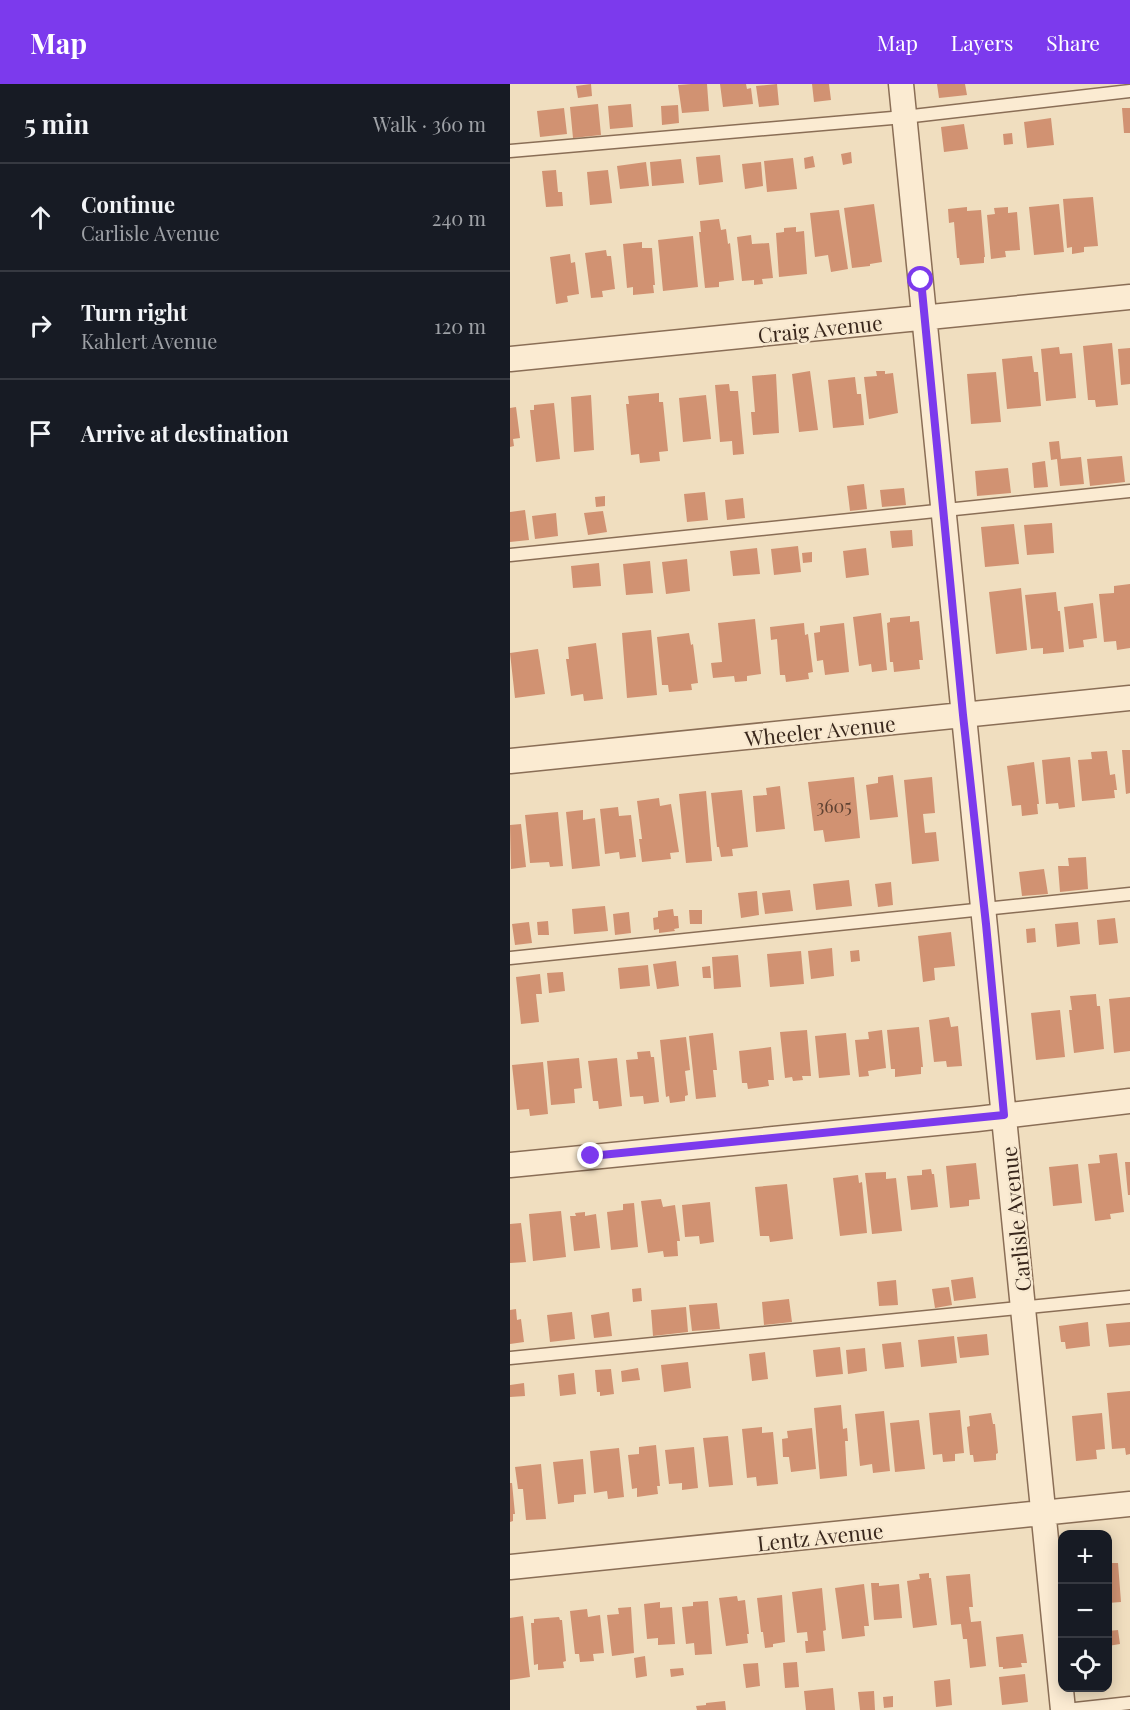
<!DOCTYPE html>
<html lang="en">
<head>
<meta charset="utf-8">
<style>
	:root { --surface:#171b24; --page:#242831; --text:#f1f3f6; --muted:#9ea1a6; --line:#363941; --accent:#7c3aed }
	body { margin:0; font-family:"Playfair Display",serif; background:var(--page); color:var(--text) }
	.controls { position:absolute; right:18px; bottom:18px; display:grid; overflow:hidden; border-radius:12px; box-shadow:0 3px 15px #0003 }
	.controls button { width:54px; height:54px; display:grid; place-items:center; padding:0; border:0; border-bottom:2px solid var(--line); background:var(--surface); color:var(--text); font:30px sans-serif }
	.stop { position:absolute; width:18px; height:18px; margin:-14px; border:4px solid #7c3aed; border-radius:50%; background:#fff }
	.stop.end { background:#7c3aed; border-color:#fff; box-shadow:0 2px 6px #0008 }
	.list { margin:0; padding:0; list-style:none }
	h2 { display:flex; justify-content:space-between; align-items:center; height:78px; margin:0; padding:0 24px; font-size:26px }
	h2 small { font-size:20px; font-weight:400; color:var(--muted) }
	.list li { display:grid; grid-template-columns:39px 1fr auto; gap:18px; align-items:center; box-sizing:border-box; height:108px; padding:0 24px; border-top:2px solid var(--line) }
	.list b { display:block; font-size:22px; white-space:nowrap }
	.list p { margin:0; font-size:20px; white-space:nowrap; color:var(--muted) }
	.list em { font-size:20px; font-style:normal; color:var(--muted) }
	.icon { flex:none; width:33px; height:33px; fill:none; stroke:currentColor; stroke-width:2; stroke-linecap:round; stroke-linejoin:round }
	.map { position:relative; flex:none; width:620px; height:1626px; overflow:hidden }
	header { display:flex; align-items:center; gap:36px; box-sizing:border-box; height:84px; padding:0 30px; background:var(--accent); color:#fff }
	header strong { font-size:28px }
	nav { display:flex; gap:33px; margin-inline-start:auto; font-size:21px }
	main { display:flex }
	aside { flex:1; background:var(--surface) }
	.map>svg:first-child { display:block }
	.building { fill:#d19272 }
	.lines { fill:none; stroke-linecap:round; stroke-linejoin:round }
	.service-casing { stroke:#8a6e56; stroke-width:15 }
	.minor-casing { stroke:#8a6e56; stroke-width:27 }
	.service { stroke:#fbebd2; stroke-width:12 }
	.minor { stroke:#fbebd2; stroke-width:24 }
	.route { stroke:#7c3aed; stroke-width:8 }
	.labels { text-anchor:middle; dominant-baseline:central; stroke-width:4.5; stroke-linejoin:round; paint-order:stroke }
	.number-label { font-size:18px; fill:#5f4232 }
	.street-label { font-size:21px; fill:#39271c; stroke:#f7e8cf }
</style>
</head>
<body>
<header>
<strong>Map</strong>
<nav><a>Map</a><a>Layers</a><a>Share</a></nav>
</header>
<main>
<aside>
<h2>5 min<small>Walk · 360 m</small></h2>
<ul class="list">
<li><svg class="icon" aria-label="ahead" viewBox="0 0 24 24"><path d="M12 20V5M6 11l6-6 6 6"/></svg><div><b>Continue</b><p>Carlisle Avenue</p></div><em>240 m</em></li>
<li><svg class="icon" aria-label="right" viewBox="0 0 24 24"><path d="M7 20v-9h11M14 6l5 5-5 5"/></svg><div><b>Turn right</b><p>Kahlert Avenue</p></div><em>120 m</em></li>
<li><svg class="icon" aria-label="arrive" viewBox="0 0 24 24"><path d="M6 21V4h12l-3 4 3 4H6"/></svg><div><b>Arrive at destination</b></div></li>
</ul>
</aside>
<div class="map">
<svg width="620" height="1626" viewBox="0 0 620 1626">
	<rect width="100%" height="100%" fill="#f0debf"/>
	<path class="building" d="M81,0L82,12L68,14L66,2Z
		M181,0H197L199,27L172,29L168,1Z
		M210,0H236L237,5L241,4L243,20L213,23Z
		M267,0L269,21L249,23L246,2Z
		M302,0H319L321,16L304,18Z
		M427,0H455L457,11L429,14Z
		M88,20L91,51L63,54L60,23Z
		M121,20L123,43L100,45L98,22Z
		M168,21L169,39L152,41L151,22Z
		M54,24L57,50L30,53L27,27Z
		M612,24H620V49H614Z
		M541,34L544,61L517,64L514,38Z
		M454,40L458,65L434,68L431,43Z
		M502,49L503,60L494,61L493,50Z
		M341,68L342,79L333,81L331,70Z
		M210,71L213,98L189,101L186,73Z
		M303,72L305,83L295,85L294,74Z
		M283,74L287,105L257,108L254,77Z
		M171,75L174,99L142,102L140,78Z
		M136,78L139,102L110,105L107,82Z
		M251,78L253,102L235,105L232,80Z
		M46,86L48,108H52L53,122L36,123L32,87Z
		M98,86L102,119L80,121L77,88Z
		M583,113L588,162L574,163V168L562,170V163L557,164L553,115Z
		M364,120L372,178L360,180V182L342,184L334,124Z
		M549,120L554,168L524,171L519,123Z
		M457,123V127L471,126L475,173H474V179L450,181L449,174H447L444,138L439,139L438,125Z
		M498,123V129L507,128L510,166L495,167L496,173L481,175L477,131L485,130L484,124Z
		M329,126L338,185L321,188L318,171L305,173L300,129Z
		M209,135L211,146L216,145L218,160L220,159L224,196L209,198V203L195,204L189,148H191L190,137Z
		M286,143V148L294,147L297,190L269,193L266,149L274,148V144Z
		M241,151L242,160L259,159L263,194L252,195L253,200L244,201V196L232,197L227,153Z
		M183,152L188,203L153,207L148,156Z
		M132,158V164H142L145,201H143L144,209L123,211V203L117,204L113,160Z
		M96,166L97,172H101L105,205L92,207L93,213L81,214L75,169Z
		M60,170L61,179L65,178L69,210L57,212L58,218L46,220L40,173Z
		M602,259L608,321L586,323L585,316H578L573,262Z
		M549,263L550,270L562,269L566,314L536,317L531,265Z
		M620,264V300L611,301L608,265Z
		M522,272L524,288H528L531,322L497,325L492,275Z
		M300,287L308,346L289,348L282,290Z
		M366,287H375V290L383,289L388,329L359,335L354,293L367,292Z
		M486,288L491,338L461,340L457,290Z
		M266,290L269,349L243,351L241,328H245L242,292Z
		M345,293L347,310H351L354,341L323,344L318,296Z
		M219,300L220,307H228L234,370L223,371L222,357L210,358L205,301Z
		M149,309V318H153L158,367L149,368L150,377L130,379L129,370L121,371L116,320H119L118,312Z
		M81,311L84,366L64,368L61,313Z
		M196,311L201,355L173,358L169,314Z
		M44,319L50,375L26,378L20,326H24V321Z
		M6,323L10,354L3,355L4,362L0,363V324Z
		M549,357L551,375L571,373L574,400L550,402L547,375L541,376L539,358Z
		M612,372L615,398L580,402L577,375Z
		M535,377L538,403L524,404L522,379Z
		M498,384L501,409L467,412L465,387Z
		M354,400L357,425L340,427L337,402Z
		M394,404L396,421L372,423L370,406Z
		M195,408L198,436L177,438L174,410Z
		M95,412V422L86,423L85,413Z
		M233,414L235,434L217,436L215,416Z
		M15,426L19,456L0,458V428Z
		M93,427L97,448L78,451L74,429Z
		M46,429L48,452L25,455L22,432Z
		M542,439L544,469L517,471L514,441Z
		M504,440L509,480L475,483L471,443Z
		M402,446L403,462L382,464L380,447Z
		M288,462L291,488L264,491L261,465Z
		M247,464L250,490L223,492L220,467Z
		M356,464L359,491L336,494L333,467Z
		M302,468V478L293,479L292,469Z
		M177,475L180,507L156,510L152,478Z
		M140,477L143,509L116,511L113,480Z
		M89,479L91,502L63,504L61,482Z
		M620,500V564L607,566L606,557L594,558L589,510L604,509V502Z
		M511,504L517,566L486,570L479,508Z
		M546,508L548,527H550L554,568L533,570V564L521,565L515,511Z
		M583,519L587,554L573,556L574,563L559,565L554,523Z
		M371,529L377,586L362,588L361,580L349,582L343,533Z
		M400,532V538L409,537L413,576H409L410,585L384,588L383,578H380L377,539L380,538V534Z
		M245,535L251,590L237,592V597L225,598L224,592L203,594L201,579L212,578L208,539Z
		M294,539L295,551L298,550L303,588L298,589L299,595L276,598L275,591H270L267,555L261,556L260,543Z
		M334,539L339,588L315,591L313,576L307,577L304,549L310,548V542Z
		M141,546L147,611L117,614L112,549Z
		M179,549L181,561L183,560L188,599L181,600L182,606L159,608L158,601H152L147,553Z
		M86,559L93,615L74,617L73,610L61,612L56,575H59L58,563Z
		M28,565L35,610L5,614L0,569Z
		M612,666H620V709L616,710Z
		M597,667L600,691L605,690L607,706H604L605,714L572,717L568,676L582,675L581,668Z
		M560,673L565,723L549,725L548,719L536,720L532,676Z
		M524,678L529,720H527L528,730L512,732L511,721L502,722L497,682Z
		M383,691L388,733L360,736L356,701L368,699V693Z
		M344,693L350,754L315,758L313,746L304,747L298,698Z
		M422,693L425,729L413,730L415,749L426,748L429,777L402,780L394,696Z
		M270,702L275,745L246,748L243,712L257,711L256,704Z
		M232,706L238,763L222,765L223,772L211,773L209,763H207L201,709Z
		M196,707L202,777L176,779L169,710Z
		M149,714L150,722L161,720L169,768L160,769L161,775L132,778L129,755H132L127,717Z
		M108,723L109,732L121,731L126,773L110,775L109,768L95,770L90,725Z
		M73,726V736L85,734L90,782L62,785L56,728Z
		M48,728L53,782L40,783L39,778L20,779L15,731Z
		M11,740L16,783L1,785L0,741Z
		M576,773L578,805L550,808L548,782H559L558,774Z
		M534,785L538,810L512,812L509,788Z
		M339,796L342,822L306,826L303,800Z
		M381,798L383,821L368,823L365,800Z
		M280,806L283,827L255,830L252,809Z
		M247,807L249,831L231,834L228,809Z
		M95,822L98,847L64,850L62,825Z
		M163,825L164,832H168L169,844L164,845L165,847L149,849V845L144,846L143,834L148,833V827Z
		M179,826H192V840H180Z
		M119,828L121,849L105,851L103,830Z
		M605,834L608,859L589,861L587,836Z
		M38,837L39,851H28L27,838Z
		M19,838L22,859L5,861L2,840Z
		M568,838L570,860L547,863L545,840Z
		M525,844L526,858L517,859L516,845Z
		M441,848L445,882L424,884L425,896L413,898L408,852Z
		M322,864L324,892L301,895L298,867Z
		M349,866L350,877L341,878L340,867Z
		M291,867L294,900L260,903L257,870Z
		M228,871L231,903L204,905L202,873Z
		M166,877L169,902L147,905L143,880Z
		M138,881L140,902L110,905L108,884Z
		M200,882L201,894H193L192,883Z
		M53,888L55,907L39,909L37,889Z
		M30,890L32,910H26L29,938L11,940L6,893Z
		M586,910L587,922H590L594,965L564,969L559,926H562L560,912Z
		M620,913V967L604,969L599,915Z
		M550,926L555,973L526,976L521,929Z
		M439,933L441,943L448,942L452,982L437,983L436,977L424,978L419,936Z
		M409,943L413,983H411V990L385,993V985H381L377,946Z
		M297,946L301,992H292L293,996L283,997L282,993L275,994L270,948Z
		M372,946L376,984L358,987L359,992L349,993L345,956L359,955L358,948Z
		M203,949L207,986H203L206,1013L186,1015L179,952Z
		M336,949L340,991L309,994L305,952Z
		M176,953L180,986L175,987L178,1011L175,1012V1017L160,1019L159,1012L156,1013L150,956Z
		M261,963L264,996H258L259,1002L238,1005L237,999H232L229,967Z
		M140,967L141,973H144L149,1018L134,1020L133,1012L120,1013L116,976L128,975L127,968Z
		M69,974L72,1004L64,1005L65,1019L41,1021L37,977Z
		M107,974L112,1022L89,1025L88,1017H83L78,977Z
		M33,978L38,1030L20,1032L19,1025L7,1026L2,981Z
		M607,1069L614,1128L600,1130L601,1135L585,1137L578,1080L590,1079L589,1071Z
		M615,1078H620V1111H618Z
		M466,1079L470,1115L459,1116V1122L440,1124L436,1082Z
		M568,1080L572,1119L543,1122L539,1083Z
		M421,1085L422,1090H424L428,1123L401,1126L397,1092L412,1091V1086Z
		M376,1088V1095L386,1094L392,1147L362,1150L355,1089Z
		M348,1091L349,1099L352,1098L357,1149L330,1152L323,1094Z
		M277,1100L283,1155L260,1158L259,1152H250L245,1103Z
		M151,1115L153,1123L165,1121L170,1157H167L168,1172L154,1173L153,1167L138,1169L131,1117Z
		M200,1118L204,1158L190,1160L189,1152L175,1153L172,1121Z
		M124,1119L128,1163L101,1166L97,1128L113,1126V1120Z
		M51,1127L56,1173L23,1177L19,1130Z
		M75,1128V1132L86,1130L90,1164L64,1167L60,1132H66L65,1129Z
		M11,1139L16,1178L0,1179V1140Z
		M463,1193L466,1214L444,1217L441,1196Z
		M386,1196L388,1221L369,1222L367,1198Z
		M439,1203L442,1221L425,1224L422,1205Z
		M131,1204L132,1217L123,1218L122,1205Z
		M279,1215L282,1238L254,1241L252,1218Z
		M207,1219L210,1245L182,1247L179,1221Z
		M176,1223L178,1248L143,1252L141,1226Z
		M6,1225L7,1236L11,1235L14,1258L0,1260V1226Z
		M62,1228L65,1255L40,1258L37,1231Z
		M99,1228L102,1252L84,1254L81,1231Z
		M578,1238L580,1262L556,1265L555,1258H551L549,1242Z
		M620,1238V1261L599,1263L596,1240Z
		M477,1250L479,1271L450,1274L447,1253Z
		M444,1252L447,1279L411,1283L408,1256Z
		M391,1258L394,1283L375,1285L372,1260Z
		M330,1263L333,1290L306,1293L303,1266Z
		M355,1264L357,1287L338,1290L336,1266Z
		M255,1268L258,1295L242,1297L239,1270Z
		M178,1278L181,1304L154,1308L151,1281Z
		M128,1284L130,1296L112,1298L111,1287Z
		M101,1285L104,1310L90,1312V1308H87L85,1286Z
		M64,1289L66,1310L50,1312L48,1291Z
		M14,1299L15,1312L0,1313V1301Z
		M620,1307V1370L616,1371L615,1364L602,1365L597,1309Z
		M331,1321L333,1345L337,1344L338,1357H335L337,1392L310,1395L304,1324Z
		M450,1326L454,1369L445,1370V1377L433,1378L432,1370L423,1371L419,1329Z
		M374,1327L380,1387L363,1389L362,1380L350,1382L345,1330Z
		M481,1329L483,1340H485L488,1369L486,1370V1376L464,1378L463,1371H460L457,1343L460,1342L459,1332Z
		M592,1329L595,1365L586,1366L587,1375L566,1377L562,1332Z
		M409,1336L415,1385L385,1388L380,1339Z
		M252,1343V1349L263,1348L268,1400L247,1402L246,1393L237,1394L232,1345Z
		M302,1344L306,1385L281,1388L279,1373H273L272,1355L278,1354L277,1347Z
		M218,1352L223,1401L199,1403L193,1354Z
		M146,1361L150,1402H147L148,1410L127,1413V1404L122,1405L118,1371L129,1370V1363Z
		M184,1363L188,1404L172,1406V1399L159,1400L155,1366Z
		M109,1364L114,1413L98,1415L97,1407L84,1409L80,1367Z
		M73,1375L76,1410L64,1411V1418L48,1420L43,1378Z
		M31,1380L36,1435L16,1436L13,1405H8L5,1383Z
		M0,1399H2L5,1430H3V1437L0,1438Z
		M598,1479H608L611,1518L598,1519Z
		M419,1489V1494H421L427,1541L403,1544L397,1497L410,1495L409,1490Z
		M460,1490L463,1523H459L461,1538L471,1537L476,1582L460,1584L457,1555H453L451,1540L441,1541L436,1492Z
		M361,1499H369V1502L389,1500L392,1534L364,1536Z
		M354,1500L359,1542H354L355,1552L332,1555L325,1504Z
		M312,1504L316,1546L313,1547L315,1567L296,1569L295,1557H298L297,1548L287,1549L282,1508Z
		M272,1511L275,1558L263,1560V1563L255,1564L253,1548H251L247,1514Z
		M227,1512L228,1517L235,1516L239,1550H237L238,1559L216,1562L209,1514Z
		M198,1517L202,1570L185,1571L184,1559L176,1560L172,1523L183,1522V1518Z
		M150,1518V1524L162,1523L165,1560L148,1561V1554L137,1555L134,1520Z
		M121,1523L124,1569L102,1572L97,1531L109,1530L108,1524Z
		M77,1525L78,1533L90,1531L94,1569L83,1570L84,1577L70,1578L69,1570H65L60,1527Z
		M13,1532L20,1593L0,1596V1534Z
		M49,1533L50,1536H52L56,1577L53,1578L54,1584L28,1586V1580L24,1581L21,1539H24V1535Z
		M608,1546L610,1560L598,1562V1547Z
		M513,1550L517,1579H511L512,1583L493,1585V1583H489L486,1553Z
		M135,1572L137,1592L126,1594L124,1574Z
		M287,1578L289,1603L275,1604L273,1579Z
		M248,1579L250,1602L236,1604L233,1580Z
		M173,1584L174,1591L161,1593L160,1585Z
		M515,1590L518,1618L492,1621L489,1593Z
		M440,1595L442,1621L426,1623L424,1597Z
		M323,1604L325,1626H296L294,1607Z
		M364,1607L365,1626H350L348,1608Z
		M383,1612V1623L374,1624L373,1613Z
		M215,1617L216,1626H187L186,1622L196,1621V1619Z"/>
	<g class="lines">
		<defs>
			<path id="service" d="M0,67L394,33L620,7
				M0,471L620,407
				M0,874L620,810
				M0,1274L620,1213
				M556,1626L620,1619"/>
			<path id="minor" d="M391,0L553,1626
				M0,275L620,213
				M0,677L620,614
				M0,1081L467,1035L620,1017
				M0,1483L620,1420"/>
		</defs>
		<use href="#service" class="service-casing"/>
		<use href="#minor" class="minor-casing"/>
		<use href="#service" class="service"/>
		<use href="#minor" class="minor"/>
	</g>
	<g class="lines">
		<path class="route" d="M81,1072L494,1031L476,840L453,631L411,196"/>
	</g>
	<g class="labels">
		<g class="number-label">
			<text x="324" y="722">3605</text>
		</g>
		<g class="street-label">
			<text transform="translate(310 244) rotate(-6)">Craig Avenue</text>
			<text transform="translate(310 646) rotate(-6)">Wheeler Avenue</text>
			<text transform="translate(505 1135) rotate(-96)">Carlisle Avenue</text>
			<text transform="translate(310 1452) rotate(-6)">Lentz Avenue</text>
		</g>
	</g>
</svg>
<div class="controls">
<button>+</button>
<button>−</button>
<button><svg class="icon" aria-label="locate" viewBox="0 0 24 24"><circle cx="12" cy="12" r="6"/><path d="M12 2v4M12 18v4M2 12h4M18 12h4"/></svg></button>
</div>
<div class="stop" style="left:411px;top:196px"></div>
<div class="stop end" style="left:81px;top:1072px"></div>
</div>
</main>
</body>
</html>
